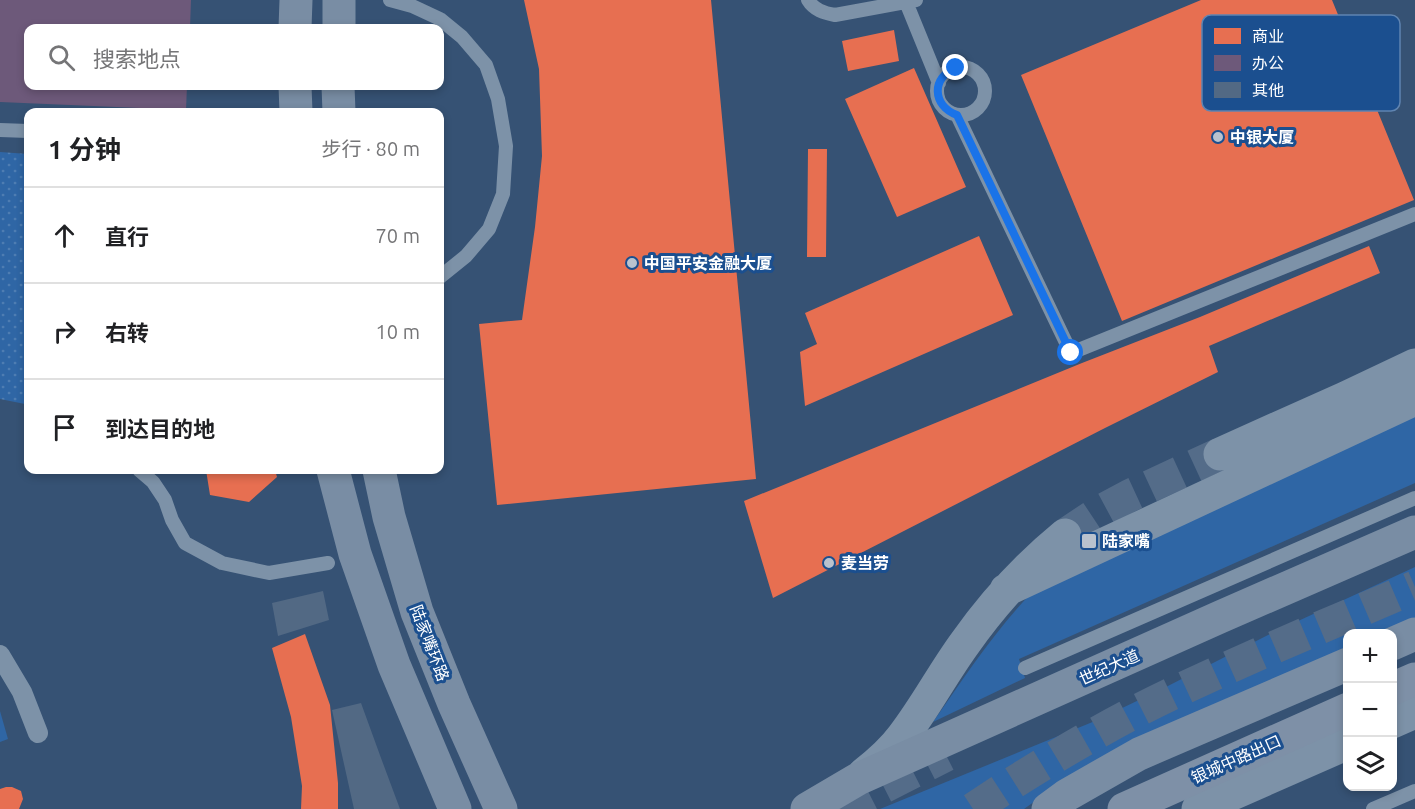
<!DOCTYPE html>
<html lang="zh">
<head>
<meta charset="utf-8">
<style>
	:root { --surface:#fff; --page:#f2f2f2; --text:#202124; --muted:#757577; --line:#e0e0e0 }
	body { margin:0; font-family:Ubuntu,"Noto Sans SC",sans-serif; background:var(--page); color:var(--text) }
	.controls { position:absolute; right:18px; bottom:18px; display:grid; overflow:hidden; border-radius:12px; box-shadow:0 3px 9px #0003 }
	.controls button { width:54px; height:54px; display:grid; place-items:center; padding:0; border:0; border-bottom:2px solid var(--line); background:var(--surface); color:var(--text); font:30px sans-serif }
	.stop { position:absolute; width:18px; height:18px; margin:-14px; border:4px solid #1a73e8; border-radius:50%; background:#fff }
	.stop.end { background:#1a73e8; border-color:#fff; box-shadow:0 2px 6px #0008 }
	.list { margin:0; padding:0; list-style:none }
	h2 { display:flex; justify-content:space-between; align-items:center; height:78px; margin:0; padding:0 24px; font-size:26px }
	h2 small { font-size:20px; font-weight:400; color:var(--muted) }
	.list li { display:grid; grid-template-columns:39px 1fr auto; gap:18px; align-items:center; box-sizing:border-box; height:96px; padding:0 24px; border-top:2px solid var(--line) }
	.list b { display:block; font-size:22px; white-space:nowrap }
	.list em { font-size:20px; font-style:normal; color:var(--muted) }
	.icon { flex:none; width:33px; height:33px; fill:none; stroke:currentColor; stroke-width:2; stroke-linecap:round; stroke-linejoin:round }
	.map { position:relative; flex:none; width:1415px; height:809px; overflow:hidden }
	.search { position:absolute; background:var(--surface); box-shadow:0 3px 9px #0003; left:24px; top:24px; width:420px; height:66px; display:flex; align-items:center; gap:15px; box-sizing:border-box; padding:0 21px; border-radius:12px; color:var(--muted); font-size:22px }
	.panel { position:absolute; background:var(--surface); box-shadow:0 3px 9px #0003; left:24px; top:108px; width:420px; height:366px; border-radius:12px }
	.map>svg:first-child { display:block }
	.grass { fill:#2f66a5 }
	.park { fill:url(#park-dots) }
	.shops { fill:#e76f51 }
	.offices { fill:#6d597a }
	.building { fill:#526984 }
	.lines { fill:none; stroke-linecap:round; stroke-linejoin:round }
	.tertiary-tunnel { stroke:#546c89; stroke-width:33; stroke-dasharray:33 16; stroke-linecap:butt }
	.primary-tunnel { stroke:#546c89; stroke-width:33; stroke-dasharray:33 16; stroke-linecap:butt }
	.service { stroke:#7d92a8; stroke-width:14 }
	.pedestrian { stroke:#7d92a8; stroke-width:20 }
	.tertiary { stroke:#7d92a8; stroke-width:33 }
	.secondary { stroke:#798da4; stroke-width:33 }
	.trunk { stroke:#7e90a7; stroke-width:33 }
	.route { stroke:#1a73e8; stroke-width:8 }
	.poi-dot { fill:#b9c2ce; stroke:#1b4f8f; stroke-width:2 }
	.labels { text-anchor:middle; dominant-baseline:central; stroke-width:6; stroke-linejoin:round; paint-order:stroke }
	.poi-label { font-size:16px; font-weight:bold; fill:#fff; stroke:#1b4f8f; text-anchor:start }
	.street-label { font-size:16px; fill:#fff; stroke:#1b4f8f }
	.key { fill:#1b4f8f; stroke:#5f84b1; stroke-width:1.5 }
	.key-label { font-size:16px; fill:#fff }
</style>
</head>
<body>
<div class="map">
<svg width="1415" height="809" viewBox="0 0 1415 809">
	<defs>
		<pattern id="park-dots" width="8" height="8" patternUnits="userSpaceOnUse" patternTransform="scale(1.5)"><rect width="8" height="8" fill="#2f66a5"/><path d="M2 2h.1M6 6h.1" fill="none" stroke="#4e7db2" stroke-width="1.8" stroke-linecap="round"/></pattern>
	</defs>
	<rect width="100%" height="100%" fill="#365274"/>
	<path class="grass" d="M1415,390V483L1019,659L1025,678L933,722C968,672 1000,623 1044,580Z
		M1415,567V618L1382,633L1348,634L1347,649L1049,791L1024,809H880L1095,721L1162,689L1268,635Z
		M0,711L8,739L0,742Z"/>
	<path class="park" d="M0,152L28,154V403L25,404L0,399Z"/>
	<path class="shops" d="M524,0H711L756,479L497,505L479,324L522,320L535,227L542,156L539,69Z
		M1201,0H1332L1414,200L1122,321L1021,75Z
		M894,30L899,61L848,71L842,41Z
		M914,68L966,187L897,217L845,99Z
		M808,149H827L826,257H807Z
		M979,236L1013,315L805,406L800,352L817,344L805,313Z
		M1369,246L1380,273L1209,346L1218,372L1105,428L773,598L744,501L1082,363L1200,317Z
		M206,470H275L277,477L249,502L210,495Z
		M305,634L330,705L338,783V809H301L302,786L291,717L272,648Z
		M6,787H12L21,791L23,799L19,809H0V789Z"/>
	<path class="offices" d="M0,0H191L190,28H28V86H187L186,110L0,102Z"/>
	<path class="building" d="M323,591L329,620L278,636L272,603Z
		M361,703L381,758L400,809H354L332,710Z"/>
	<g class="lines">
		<path class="tertiary-tunnel" d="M1065,535L1101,511L1129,496L1220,454"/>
		<path class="primary-tunnel" d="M840,809L946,755
			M973,809C1027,773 1083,739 1141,709C1230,664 1323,627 1415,587"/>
		<path class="service" d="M390,0L412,6L440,19L462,37L486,65L498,99L506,146L503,194L489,229L466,256L440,277
			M808,0C814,10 824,13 835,15L916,0
			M906,2L939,83
			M937 91a24 24 0 1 1 48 0a24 24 0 1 1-48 0Z
			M957,115L1071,353L1415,214
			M0,130L28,131
			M139,470L153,482L165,500L172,520L185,543L222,563L269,573L328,563
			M1025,668L1415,498
			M1373,809L1415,791"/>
		<path class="pedestrian" d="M0,655L22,692L38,733"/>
		<path class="tertiary" d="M1220,454L1345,398L1415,365
			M1006,590L1415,399
			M1392,722L1415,712
			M864,774C878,763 892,751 903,736C926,706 943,673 965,643C994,602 1026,567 1065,535
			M1198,809L1348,743"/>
		<path class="secondary" d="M295,28L296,0
			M339,28V0
			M295,86L296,112
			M338,86L339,112
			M333,470L355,554L394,665L455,809
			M379,470L389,517L417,612L454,704L501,809
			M1392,644L1415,634
			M807,809L858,779L1220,617L1415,532
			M1048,809L1067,795L1139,754L1348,664"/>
		<path class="trunk" d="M1392,689L1415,679
			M1124,809L1348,709"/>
	</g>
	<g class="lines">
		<path class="route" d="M956,68C931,77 932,106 957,115L1071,353"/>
	</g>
	<g class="poi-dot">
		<circle cx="1218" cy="137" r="6"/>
		<circle cx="632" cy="263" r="6"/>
		<rect x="1081" y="533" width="16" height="16" rx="3"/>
		<circle cx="829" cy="563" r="6"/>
	</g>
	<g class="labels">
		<g class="poi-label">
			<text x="1230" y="137">中银大厦</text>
			<text x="644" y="263">中国平安金融大厦</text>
			<text x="1102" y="541">陆家嘴</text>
			<text x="841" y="563">麦当劳</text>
		</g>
		<g class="street-label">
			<text transform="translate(430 643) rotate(69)">陆家嘴环路</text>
			<text transform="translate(1109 667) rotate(-24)">世纪大道</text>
			<text transform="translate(1236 759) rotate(-24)">银城中路出口</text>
		</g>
	</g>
	<rect x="1202" y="15" width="198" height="96" rx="9" class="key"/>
	<rect x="1214" y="28" width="27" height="16" fill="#e76f51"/>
	<rect x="1214" y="55" width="27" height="16" fill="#6d597a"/>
	<rect x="1214" y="82" width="27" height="16" fill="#526984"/>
	<g class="key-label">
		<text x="1252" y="42">商业</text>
		<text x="1252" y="69">办公</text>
		<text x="1252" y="96">其他</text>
	</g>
</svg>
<div class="controls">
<button>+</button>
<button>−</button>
<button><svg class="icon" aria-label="layers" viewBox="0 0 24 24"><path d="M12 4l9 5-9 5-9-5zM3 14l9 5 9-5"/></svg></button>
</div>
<div class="stop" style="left:1071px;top:353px"></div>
<div class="stop end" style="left:956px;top:68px"></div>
<div class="search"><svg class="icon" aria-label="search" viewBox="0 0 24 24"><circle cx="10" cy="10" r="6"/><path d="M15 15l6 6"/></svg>搜索地点</div>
<section class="panel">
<h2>1 分钟<small>步行 · 80 m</small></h2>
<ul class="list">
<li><svg class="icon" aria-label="ahead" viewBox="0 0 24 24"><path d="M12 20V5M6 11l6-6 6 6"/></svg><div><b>直行</b></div><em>70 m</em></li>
<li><svg class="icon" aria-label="right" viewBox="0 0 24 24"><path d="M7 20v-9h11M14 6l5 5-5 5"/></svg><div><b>右转</b></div><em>10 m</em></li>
<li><svg class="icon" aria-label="arrive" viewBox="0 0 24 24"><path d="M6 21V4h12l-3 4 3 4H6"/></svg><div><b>到达目的地</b></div></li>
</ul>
</section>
</div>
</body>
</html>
